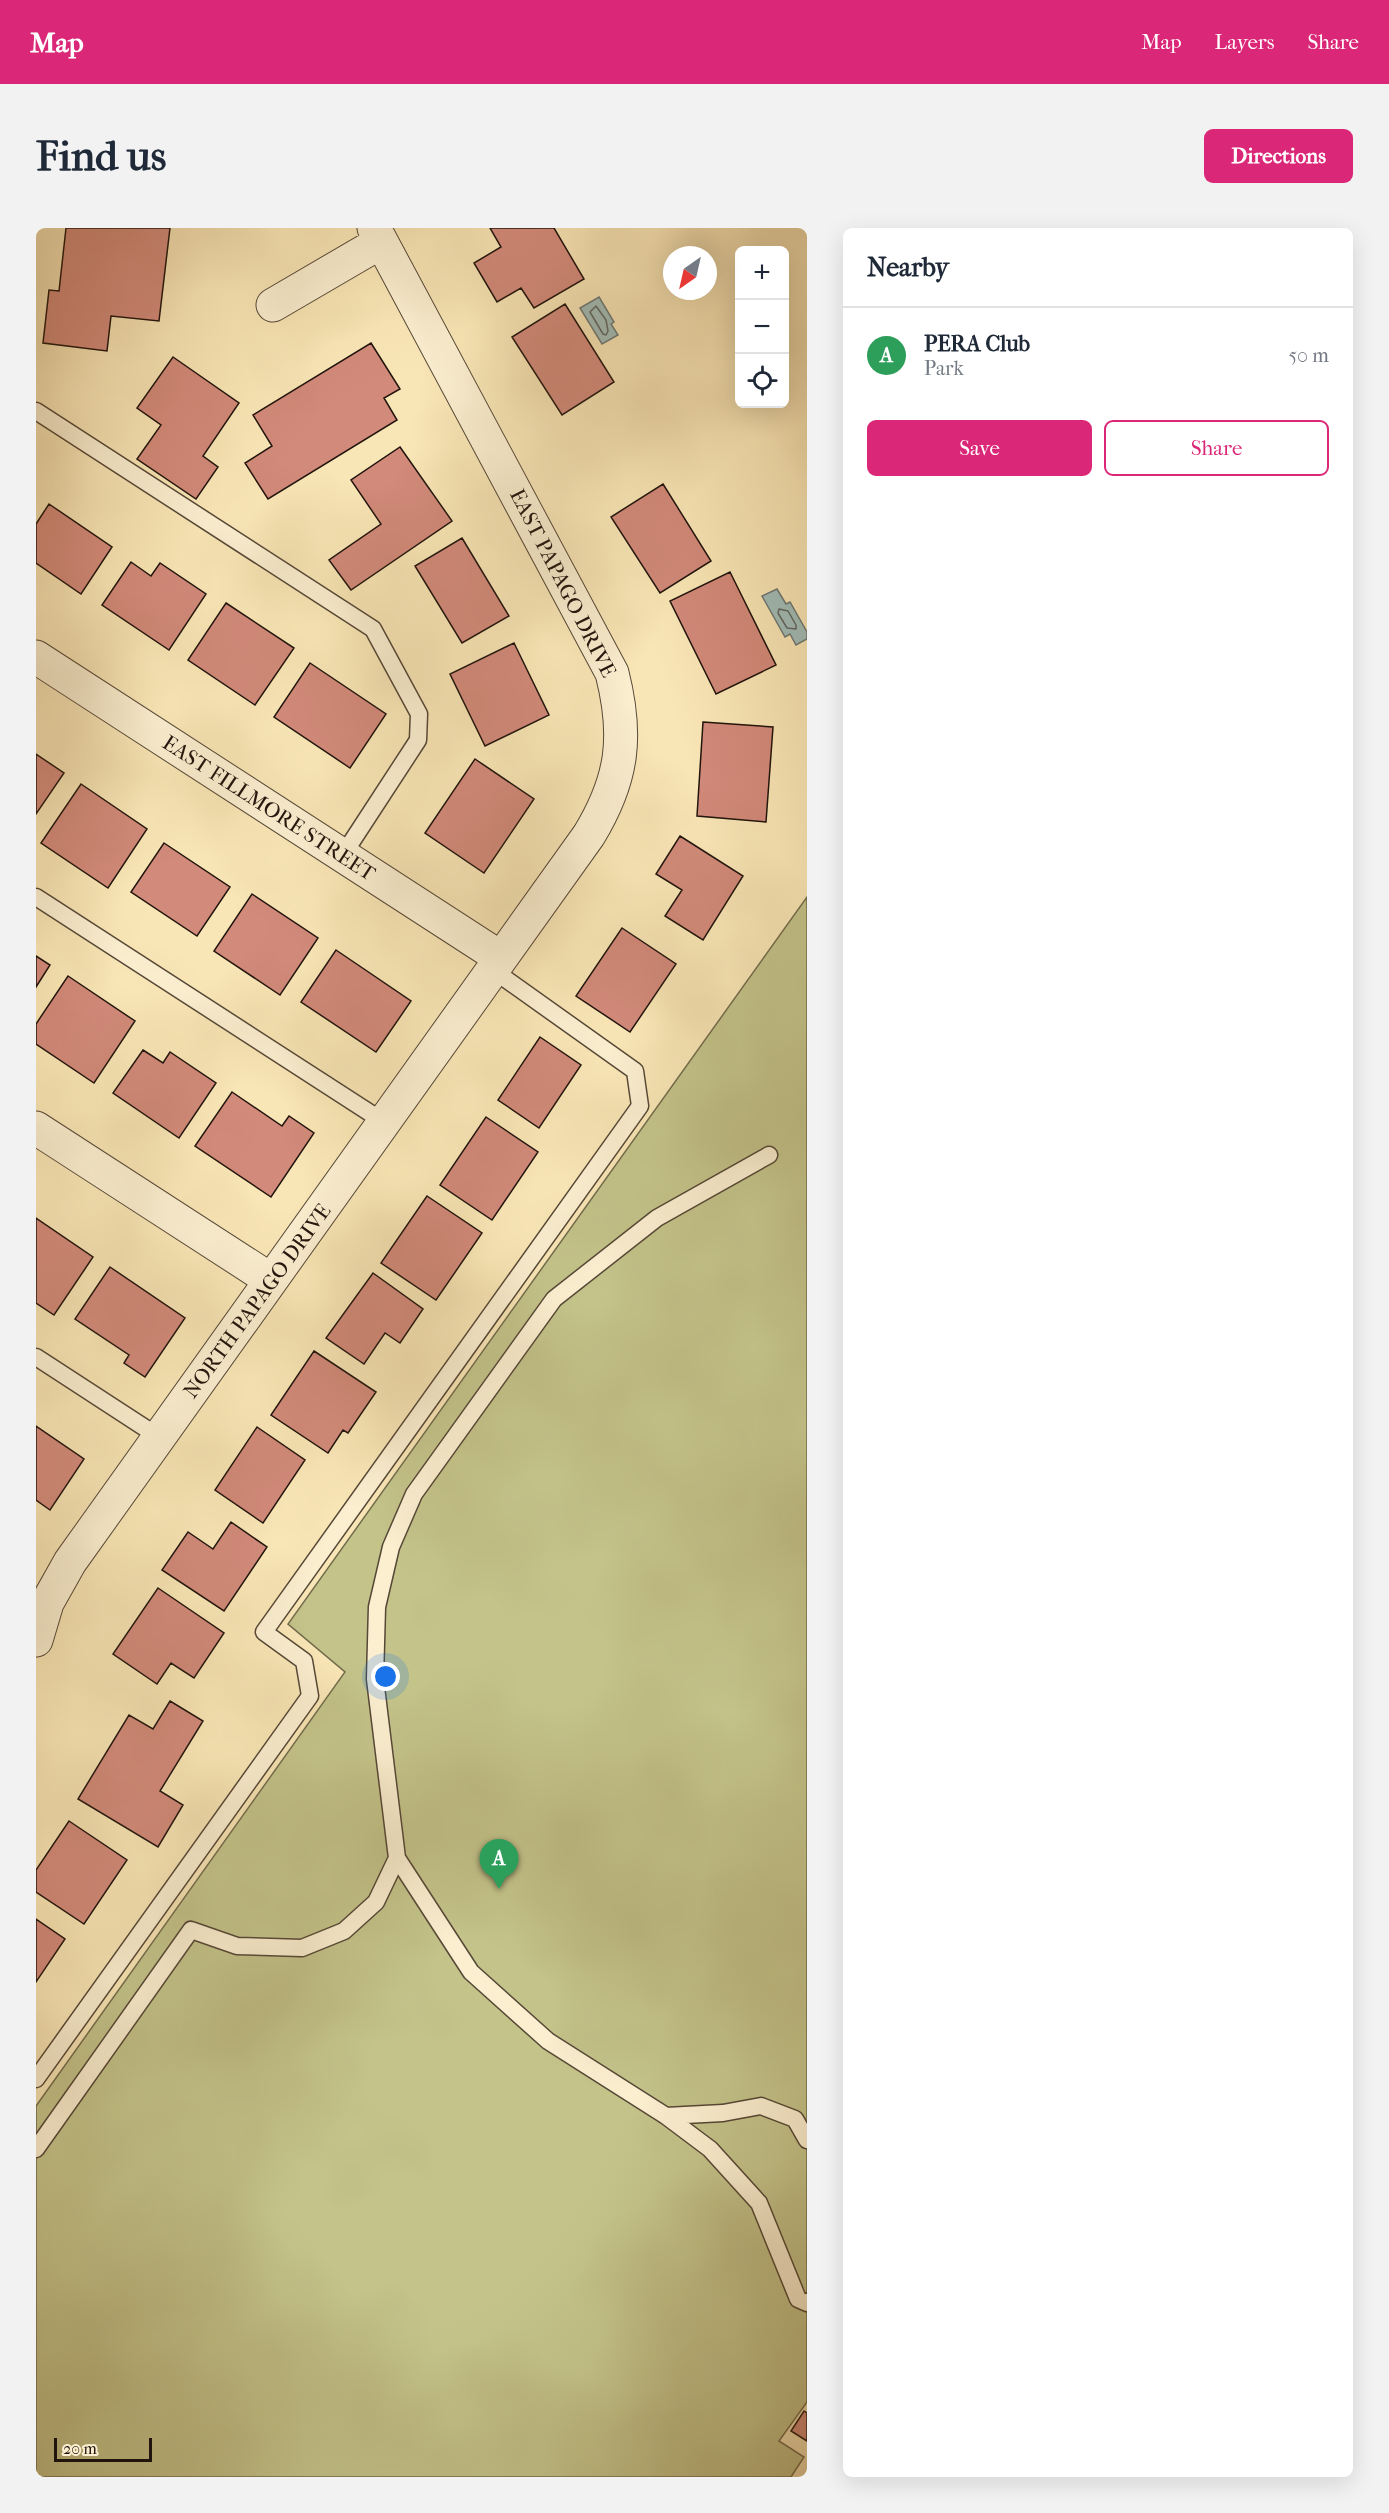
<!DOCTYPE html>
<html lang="en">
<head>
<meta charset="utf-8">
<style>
	:root { --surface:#fff; --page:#f2f2f3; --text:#1f2937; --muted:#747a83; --line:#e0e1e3; --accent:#db2777 }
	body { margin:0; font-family:"IM FELL French Canon",serif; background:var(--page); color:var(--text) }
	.controls { position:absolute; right:18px; top:18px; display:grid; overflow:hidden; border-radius:9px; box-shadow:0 6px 24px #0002 }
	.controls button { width:54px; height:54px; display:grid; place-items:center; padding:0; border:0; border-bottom:2px solid var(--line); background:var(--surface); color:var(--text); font:30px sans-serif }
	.compass { position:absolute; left:627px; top:18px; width:54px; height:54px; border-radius:50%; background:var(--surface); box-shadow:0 6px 24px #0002; rotate:214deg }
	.scale { position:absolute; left:18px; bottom:15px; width:98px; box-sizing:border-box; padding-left:6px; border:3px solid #20140d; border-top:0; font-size:16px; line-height:21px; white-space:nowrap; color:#20140d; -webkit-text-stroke:4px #fbefd0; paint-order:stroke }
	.you { position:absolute; left:350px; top:1449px; width:21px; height:21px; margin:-15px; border:4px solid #fff; border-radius:50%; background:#1a73e8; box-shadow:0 0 0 9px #1a73e833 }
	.badge { display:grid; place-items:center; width:39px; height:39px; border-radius:50%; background:var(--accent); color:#fff; font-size:20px; font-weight:700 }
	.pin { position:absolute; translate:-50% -50px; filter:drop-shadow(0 2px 3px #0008) }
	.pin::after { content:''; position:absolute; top:32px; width:21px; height:18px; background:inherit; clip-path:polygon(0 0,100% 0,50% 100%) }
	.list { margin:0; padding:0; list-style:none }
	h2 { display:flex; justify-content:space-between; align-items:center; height:78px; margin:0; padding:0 24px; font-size:26px }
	h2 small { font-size:20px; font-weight:400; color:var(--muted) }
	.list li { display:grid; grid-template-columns:39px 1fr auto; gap:18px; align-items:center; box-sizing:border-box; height:96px; padding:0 24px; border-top:2px solid var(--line) }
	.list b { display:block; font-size:22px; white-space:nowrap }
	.list p { margin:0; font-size:20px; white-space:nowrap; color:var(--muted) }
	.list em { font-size:20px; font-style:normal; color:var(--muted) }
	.actions { display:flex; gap:12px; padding:18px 24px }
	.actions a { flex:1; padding:14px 0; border:2px solid var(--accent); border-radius:9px; text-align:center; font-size:21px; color:var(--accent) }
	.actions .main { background:var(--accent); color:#fff }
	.icon { flex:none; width:33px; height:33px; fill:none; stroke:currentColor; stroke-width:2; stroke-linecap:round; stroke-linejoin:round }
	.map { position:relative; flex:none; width:771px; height:2249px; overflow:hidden; border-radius:9px }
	header { display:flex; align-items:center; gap:36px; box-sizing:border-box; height:84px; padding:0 30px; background:var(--accent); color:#fff }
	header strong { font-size:28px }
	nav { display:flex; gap:33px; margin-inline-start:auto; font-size:21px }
	.intro { display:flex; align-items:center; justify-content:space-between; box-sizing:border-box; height:144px; padding:0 36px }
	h1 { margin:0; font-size:42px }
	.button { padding:15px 27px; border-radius:9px; background:var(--accent); color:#fff; font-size:21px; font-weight:700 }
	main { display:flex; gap:36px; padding:0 36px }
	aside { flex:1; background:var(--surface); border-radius:9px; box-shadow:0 6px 24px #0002 }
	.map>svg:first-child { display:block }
	.green { fill:#c3c38a; stroke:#726c4c; stroke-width:1.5 }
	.water { fill:#a2bdb8; stroke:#6e7974; stroke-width:1.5 }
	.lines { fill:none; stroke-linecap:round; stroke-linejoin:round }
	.shore { stroke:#616862; stroke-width:1.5 }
	.building { fill:#d28a7a; stroke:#20140d; stroke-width:1.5 }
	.lane-casing { stroke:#564837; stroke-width:19 }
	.street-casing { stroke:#564837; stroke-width:35 }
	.lane { stroke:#fbefd0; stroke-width:16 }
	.street { stroke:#fbefd0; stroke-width:33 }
	.labels { text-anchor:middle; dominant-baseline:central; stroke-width:4.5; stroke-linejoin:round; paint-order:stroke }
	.street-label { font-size:21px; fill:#20140d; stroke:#fbefd0 }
</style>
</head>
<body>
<header>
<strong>Map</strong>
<nav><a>Map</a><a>Layers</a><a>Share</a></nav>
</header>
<div class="intro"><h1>Find us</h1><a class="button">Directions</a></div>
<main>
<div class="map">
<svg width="771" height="2249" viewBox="0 0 771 2249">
	<rect width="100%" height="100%" fill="#f9e6b6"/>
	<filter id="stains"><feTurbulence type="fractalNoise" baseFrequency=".00333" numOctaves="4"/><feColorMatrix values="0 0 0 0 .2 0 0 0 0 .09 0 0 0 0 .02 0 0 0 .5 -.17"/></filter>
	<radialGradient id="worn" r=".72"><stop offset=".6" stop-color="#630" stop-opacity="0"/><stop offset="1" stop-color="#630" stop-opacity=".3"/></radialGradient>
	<path class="green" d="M771,669V2174L743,2213L768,2229L755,2249H0V1878L309,1444L252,1396Z"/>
	<path class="water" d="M563,69L578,94L575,96L582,107L566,116L544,80Z
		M741,361L750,376L754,374L771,404V411L760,417L754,406L749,409L726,368Z"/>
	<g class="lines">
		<path class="shore" d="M560,78L570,92L572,103L570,107L567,106L554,84Z
			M743,381L752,383L760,397V401L751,400L742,385Z"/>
	</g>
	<path class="building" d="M30,0H134L123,93L75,88L71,123L7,115L13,62L23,63Z
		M454,0H518L548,51L498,80L485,60L461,74L438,35L465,19Z
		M529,76L578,154L526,187L476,109Z
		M335,115L364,161L348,170L361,192L232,271L209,235L236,218L217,187Z
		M137,129L203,175L167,228L182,239L160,271L101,231L125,197L101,180Z
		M364,219L416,293L315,362L293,332L345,296L315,252Z
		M627,256L675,333L624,365L575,289Z
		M13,276L76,319L45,366L0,335V296Z
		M426,310L473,388L426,415L379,338Z
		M95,334L115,348L124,335L170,366L133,422L66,377Z
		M694,344L740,437L680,466L634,373Z
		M190,375L258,420L219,477L152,432Z
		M478,415L513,487L449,518L414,446Z
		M274,435L350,486L314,540L238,489Z
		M667,494L737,499L730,594L661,588Z
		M0,526L28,545L0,586Z
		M439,531L498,571L448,645L389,605Z
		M45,556L111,601L72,660L5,615Z
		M644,608L707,648L667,712L629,688L646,662L620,646Z
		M128,615L194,659L161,708L95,664Z
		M216,666L282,710L244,767L178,723Z
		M586,700L640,736L594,804L540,768Z
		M300,722L375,773L340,824L265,774Z
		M0,728L14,737L0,759Z
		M32,748L99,793L58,855L0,816V796Z
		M504,809L545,837L503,900L462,872Z
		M107,822L127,835L134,824L180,855L143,910L77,865Z
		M196,864L246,898L253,888L278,905L235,969L159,918Z
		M450,889L502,924L456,992L404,957Z
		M391,968L446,1005L400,1072L345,1035Z
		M0,990L57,1029L18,1087L0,1075Z
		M74,1039L149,1090L109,1149L88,1135L93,1127L39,1091Z
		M337,1045L387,1081L364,1115L349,1105L328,1136L290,1110Z
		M278,1123L340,1164L312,1205L307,1202L292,1225L235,1187Z
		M0,1198L48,1231L14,1282L0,1272Z
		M221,1199L269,1232L227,1295L179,1262Z
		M195,1294L231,1319L188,1383L126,1342L152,1304L177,1321Z
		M122,1360L188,1405L158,1450L135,1435L121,1456L77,1426Z
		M134,1473L167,1493L124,1563L147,1577L122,1619L42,1571L93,1487L117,1501Z
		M33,1593L91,1632L48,1696L0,1664V1642Z
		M0,1691L29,1711L0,1754Z
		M768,2183L771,2185V2213L755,2203Z"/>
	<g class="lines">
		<defs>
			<path id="lane" d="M0,183L337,401L383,486L382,512L307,627
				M0,669L348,894
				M733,927L621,990L518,1071L378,1266L355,1319L341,1379L339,1451L361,1630L435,1744L512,1813L630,1888L674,1921L723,1975L762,2071L771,2075
				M0,1129L123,1209
				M0,1851L274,1468L268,1433L228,1404L604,878L599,843L457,742
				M630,1888L687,1885L725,1878L759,1891L771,1912
				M0,1921L155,1702L201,1718L266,1720L308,1703L340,1674L361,1630"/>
			<path id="street" d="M237,77L345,14
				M0,429L465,730
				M0,900L235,1052
				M0,1412L11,1375L34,1334L553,607C587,551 592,508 576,445L338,0"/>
		</defs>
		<use href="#lane" class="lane-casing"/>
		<use href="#street" class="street-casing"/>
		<use href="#lane" class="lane"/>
		<use href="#street" class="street"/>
	</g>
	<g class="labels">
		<g class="street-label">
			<text transform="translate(527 355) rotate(63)">EAST PAPAGO DRIVE</text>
			<text transform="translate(233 580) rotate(33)">EAST FILLMORE STREET</text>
			<text transform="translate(221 1073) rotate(-54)">NORTH PAPAGO DRIVE</text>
		</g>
	</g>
	<rect width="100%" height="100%" filter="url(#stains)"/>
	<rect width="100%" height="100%" fill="url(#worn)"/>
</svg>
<div class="controls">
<button>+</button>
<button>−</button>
<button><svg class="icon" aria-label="locate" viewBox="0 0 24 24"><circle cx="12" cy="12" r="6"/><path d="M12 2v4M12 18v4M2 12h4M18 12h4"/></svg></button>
</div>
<svg class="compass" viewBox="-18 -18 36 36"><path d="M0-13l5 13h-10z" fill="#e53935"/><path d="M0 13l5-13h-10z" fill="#747a83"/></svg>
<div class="scale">20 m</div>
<div class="you"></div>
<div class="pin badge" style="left:463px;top:1661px;background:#2e9e5b">A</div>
</div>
<aside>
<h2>Nearby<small></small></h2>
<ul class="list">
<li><span class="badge" style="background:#2e9e5b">A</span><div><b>PERA Club</b><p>Park</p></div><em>50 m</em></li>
</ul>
<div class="actions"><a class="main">Save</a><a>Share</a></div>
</aside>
</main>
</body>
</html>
